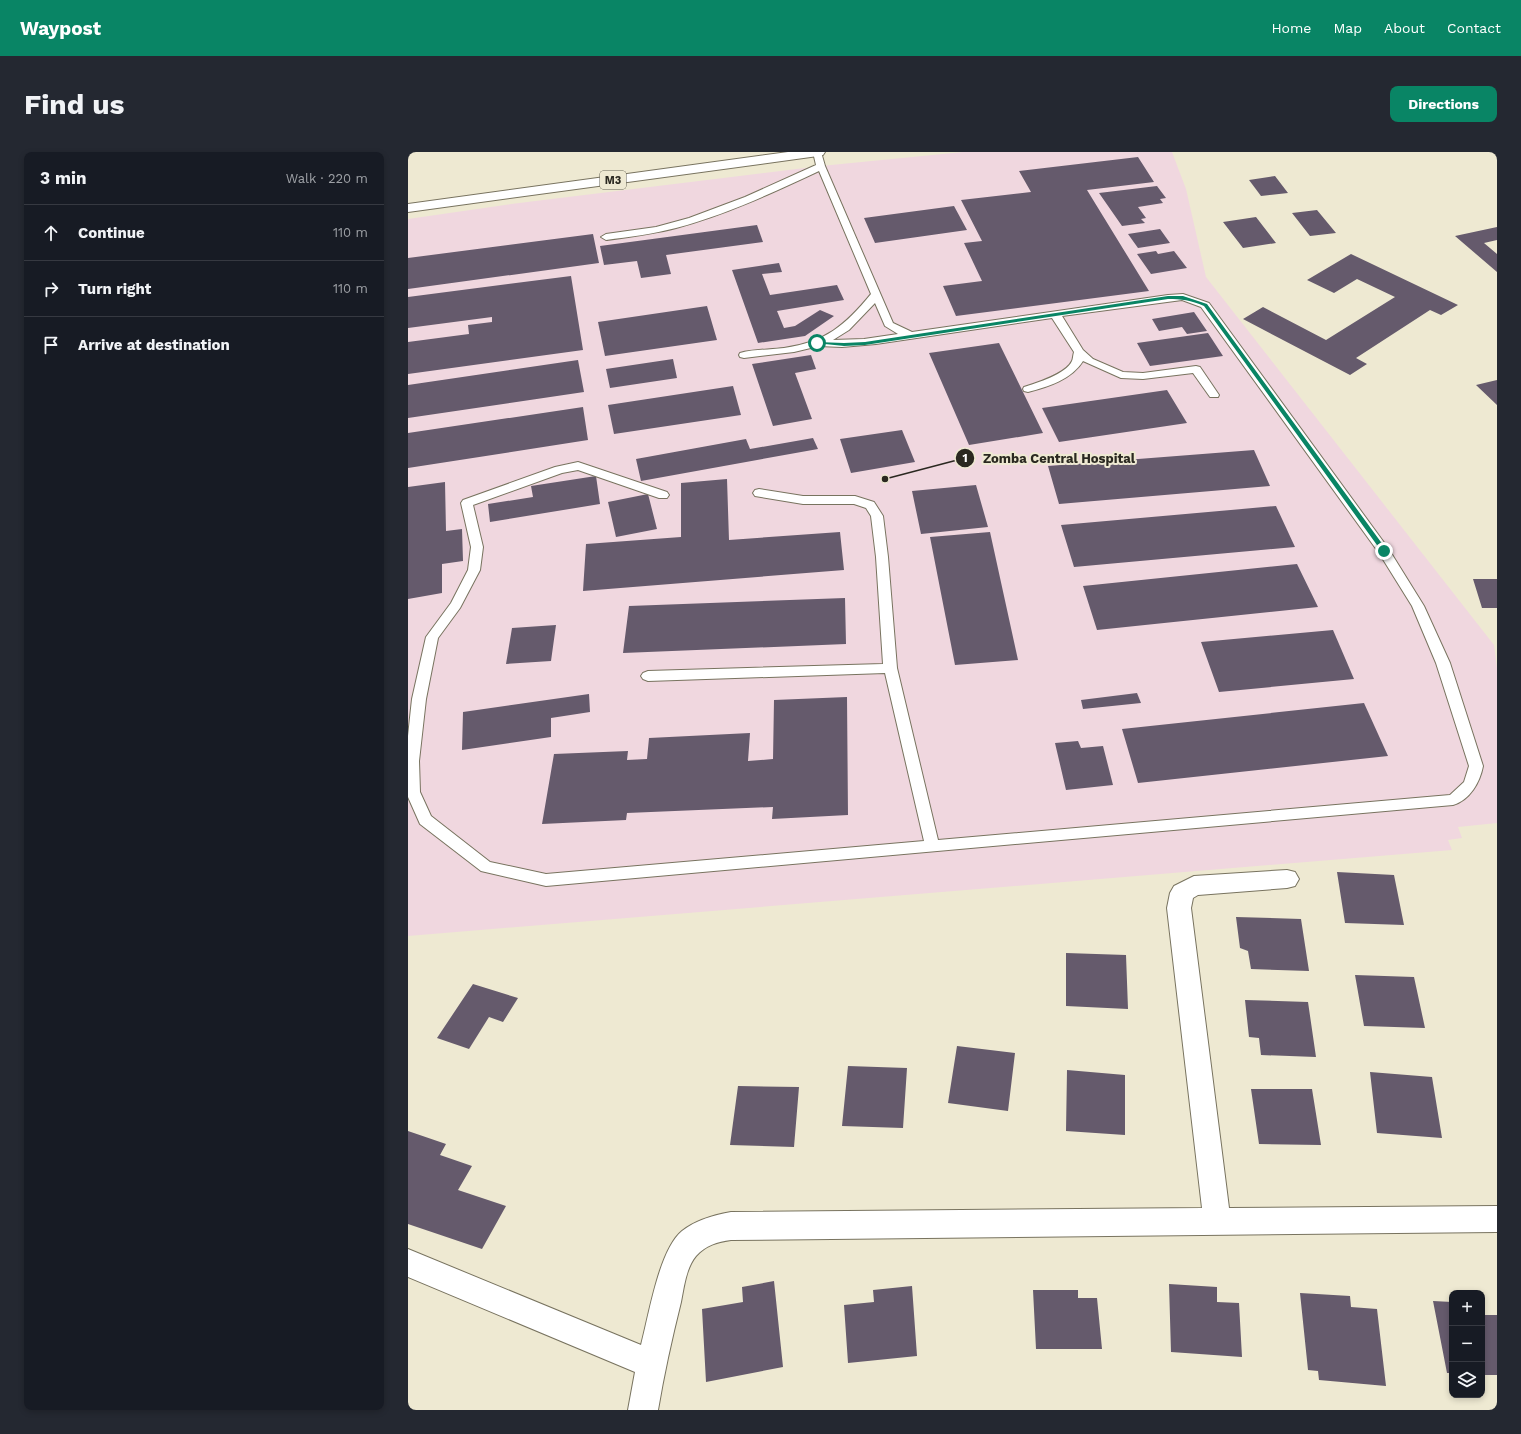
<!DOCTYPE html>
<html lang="en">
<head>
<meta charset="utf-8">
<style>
	:root { --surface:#171b24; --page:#242831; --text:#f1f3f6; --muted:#9ea1a6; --line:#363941; --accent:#098565 }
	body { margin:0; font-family:"Work Sans",sans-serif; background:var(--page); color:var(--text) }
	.controls { position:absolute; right:12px; bottom:12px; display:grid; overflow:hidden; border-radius:8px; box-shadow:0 2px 6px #0003 }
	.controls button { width:36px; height:36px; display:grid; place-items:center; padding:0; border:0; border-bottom:1px solid var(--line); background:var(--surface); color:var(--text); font:20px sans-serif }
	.stop { position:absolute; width:12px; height:12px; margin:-9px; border:3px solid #098565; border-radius:50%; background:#fff }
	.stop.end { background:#098565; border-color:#fff; box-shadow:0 1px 4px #0008 }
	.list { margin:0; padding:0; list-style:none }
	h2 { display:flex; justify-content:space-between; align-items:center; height:52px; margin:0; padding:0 16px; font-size:17px }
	h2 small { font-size:13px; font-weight:400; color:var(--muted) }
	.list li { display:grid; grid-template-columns:26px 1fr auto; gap:12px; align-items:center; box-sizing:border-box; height:56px; padding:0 16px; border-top:1px solid var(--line) }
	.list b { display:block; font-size:15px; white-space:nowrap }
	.list em { font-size:13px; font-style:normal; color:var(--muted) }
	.icon { flex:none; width:22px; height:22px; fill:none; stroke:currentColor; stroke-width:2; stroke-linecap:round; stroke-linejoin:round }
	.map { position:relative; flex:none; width:1089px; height:1258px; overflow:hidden; border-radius:8px }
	header { display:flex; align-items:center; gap:24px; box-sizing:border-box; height:56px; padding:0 20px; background:var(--accent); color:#fff }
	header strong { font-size:19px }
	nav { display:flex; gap:22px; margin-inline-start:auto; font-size:14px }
	.intro { display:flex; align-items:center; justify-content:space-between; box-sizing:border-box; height:96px; padding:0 24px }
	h1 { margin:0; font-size:28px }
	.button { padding:10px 18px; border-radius:8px; background:var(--accent); color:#fff; font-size:14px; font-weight:700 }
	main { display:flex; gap:24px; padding:0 24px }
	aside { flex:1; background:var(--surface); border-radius:8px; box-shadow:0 2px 6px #0003 }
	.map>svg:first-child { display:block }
	.medical { fill:#f0d7df }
	.building { fill:#655a6c }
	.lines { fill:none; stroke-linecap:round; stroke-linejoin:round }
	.lane-casing { stroke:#78735f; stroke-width:2 }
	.street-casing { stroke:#78735f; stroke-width:2 }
	.highway-casing { stroke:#78735f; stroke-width:2 }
	.lane { fill:#fff; fill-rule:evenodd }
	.street { fill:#fff; fill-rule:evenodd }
	.highway { fill:#fff; fill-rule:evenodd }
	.route { fill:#098565 }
	.labels { text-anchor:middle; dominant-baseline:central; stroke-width:4; stroke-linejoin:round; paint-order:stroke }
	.shield { fill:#eee9d2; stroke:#656255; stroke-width:1 }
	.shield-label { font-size:11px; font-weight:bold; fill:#2a2820 }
	.leader { fill:none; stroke:#2a2820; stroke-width:1.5 }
	.callout-dot { fill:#2a2820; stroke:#eee9d2; stroke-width:1.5 }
	.mark-label { font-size:12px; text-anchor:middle; font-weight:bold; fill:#fff }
	.callout-label { font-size:13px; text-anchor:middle; font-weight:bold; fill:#2a2820; stroke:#eee9d2; stroke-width:4; stroke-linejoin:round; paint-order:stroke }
</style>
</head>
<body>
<header>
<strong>Waypost</strong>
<nav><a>Home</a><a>Map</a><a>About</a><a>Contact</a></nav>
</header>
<div class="intro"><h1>Find us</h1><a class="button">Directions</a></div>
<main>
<aside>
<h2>3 min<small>Walk · 220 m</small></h2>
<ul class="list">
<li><svg class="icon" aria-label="ahead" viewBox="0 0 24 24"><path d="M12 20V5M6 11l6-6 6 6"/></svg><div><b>Continue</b></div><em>110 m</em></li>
<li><svg class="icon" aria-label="right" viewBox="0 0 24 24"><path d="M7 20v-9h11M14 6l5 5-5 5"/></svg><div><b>Turn right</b></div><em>110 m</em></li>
<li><svg class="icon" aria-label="arrive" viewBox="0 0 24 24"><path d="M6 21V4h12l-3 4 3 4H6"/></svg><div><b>Arrive at destination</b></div></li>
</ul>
</aside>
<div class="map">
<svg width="1089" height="1258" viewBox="0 0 1089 1258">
	<rect width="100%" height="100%" fill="#eee9d2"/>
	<path class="medical" d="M555,0H764L778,37L798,125L1086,493L1089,516V671L1050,675L1054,686L1040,688L1044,698L0,784V67L103,52L413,14Z"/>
	<path class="building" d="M730,5L746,30L679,38L741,139L548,164L535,134L574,129L556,91L574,89L553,48L623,40L611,19Z
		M867,24L880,41L853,44L841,28Z
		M749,34L758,46L752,47L755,51L730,55L738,66L733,67L737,71L714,74L691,41Z
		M546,54L559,78L467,91L456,66Z
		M909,58L928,81L902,84L884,61Z
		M848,65L868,91L835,96L815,70Z
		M349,73L355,90L258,103L263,122L233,126L229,109L196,113L192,94Z
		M1089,75V88L1076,91L1089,102V120L1047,84Z
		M752,77L762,91L730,96L720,82Z
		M185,82L191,111L0,137V106Z
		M748,99L750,102L766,99L779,116L743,122L729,102Z
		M943,102L1050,153L1033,163L1022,158L948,206L959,212L942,223L835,167L855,155L918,188L987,145L949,127L926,141L899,128Z
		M371,111L374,120L354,122L362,143L429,133L436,148L369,159L376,176L387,174L412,158L426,164L397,184L350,191L324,118Z
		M163,124L175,198L0,222V190L61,182L60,173L84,170V165L0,176V145Z
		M299,154L309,188L197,204L190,170Z
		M786,160L799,179L779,182L774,175L751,179L744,167Z
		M800,181L815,204L742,214L729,191Z
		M591,191L635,281L561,293L521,201Z
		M403,203L408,217L387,221L404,267L365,274L344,212Z
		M265,207L269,226L202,236L198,217Z
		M170,208L176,240L0,266V233Z
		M1089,228V253L1068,233Z
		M325,234L333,263L206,282L200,253Z
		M759,238L779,271L651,290L634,256Z
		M175,255L180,288L0,316V281Z
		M494,278L507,310L443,321L432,287Z
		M405,286L410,297L233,329L228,307L338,287L342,297Z
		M846,298L862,334L651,352L640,314Z
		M188,324L192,352L82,370L80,352L125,345L123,334Z
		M319,327L321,388L432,380L436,418L175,439L178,392L273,385V331Z
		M37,330L38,379L54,377L55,409L34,412V441L0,447V335Z
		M568,333L580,375L513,382L504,339Z
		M240,342L249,377L208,385L200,350Z
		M868,354L887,395L666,415L653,373Z
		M582,380L610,508L547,513L522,385Z
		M889,412L910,455L689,478L675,434Z
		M1065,427H1089V456H1074Z
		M437,446L438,492L215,501L221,454Z
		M148,473L143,509L98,512L104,476Z
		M925,478L946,527L811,540L793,490Z
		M729,541L733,551L675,557L673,548Z
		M181,542L182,560L143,566V585L54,598L55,560Z
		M439,545L440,663L364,667L365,655L219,661L218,668L134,672L146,602L220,599L219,608L239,607L241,586L342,581L340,609L365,607L366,548Z
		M956,551L980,604L730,631L714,577Z
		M670,589L673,596L695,594L705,633L658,638L647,591Z
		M929,720L986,723L996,773L937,771Z
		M828,765L893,767L901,819L843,817L840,799L832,796Z
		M658,801L718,803L720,857L658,854Z
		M947,823L1006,825L1017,876L956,874Z
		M65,832L110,846L95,870L81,865L61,897L29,886Z
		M837,848L900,850L908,905L853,903L851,886L841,885Z
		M549,894L607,901L600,959L540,951Z
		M440,914L499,916L495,976L434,974Z
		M659,918L717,923V983L658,979Z
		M962,920L1024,925L1034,986L969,981Z
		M330,934L391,935L386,995L322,993Z
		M843,937H904L913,993L851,992Z
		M0,979L38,992L32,1003L64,1014L50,1038L98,1054L74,1097L0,1072Z
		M366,1129L375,1215L298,1230L294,1157L335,1150L334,1135Z
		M761,1132L809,1135V1150L831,1151L834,1205L763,1200Z
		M504,1134L509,1204L440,1211L436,1153L466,1150L465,1138Z
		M625,1138H670V1146H689L694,1197H628Z
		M892,1141L942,1144L943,1155L969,1157L978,1234L911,1228L910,1219L900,1218Z
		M1025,1149L1044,1150V1221H1039Z
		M1074,1163H1089V1223H1074Z"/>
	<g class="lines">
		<defs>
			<path id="lane" d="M405,0H413L417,14L485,171L504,180L760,143L775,142L801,151L980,396L1016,454L1042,511L1075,614C1072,630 1062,648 1045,653L138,734L73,719L12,672L0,645V584L4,547L18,485L43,451L60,418L63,395L53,351L55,348L147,315L170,310L259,340L261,343L259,346H251L170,318L154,321L65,353L75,395L72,418L52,456L30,486L18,547L11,609L12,640L23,664L82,710L138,722L516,689L477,521L240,529L235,527L233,524L235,521L240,519L475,512L468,405L463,364L458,356L446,352H395L347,344L345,341L347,338L351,337L395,344H447L466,350L475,364L480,405L489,516L530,688L1042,643L1056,630L1061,614L1028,511L1004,454L971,401L793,155L774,148L654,164L675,198L685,207L715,220L735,221L788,214L792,215L811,243L810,245H802L785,221L735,227L713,226L675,209C664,227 640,235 620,240L616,239L615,237L616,235C629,231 658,222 664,209C665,207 665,203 666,200L644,166L468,192L434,195L411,194L386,200L336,206L332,205L331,203L332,201C346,197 361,198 376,196C417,190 437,174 463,142L411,19C364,41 317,63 268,76C245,82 221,85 198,88L193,85L198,82L248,75L281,66L337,45L408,13ZM467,151L477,174L490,182L456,187L425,188L441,178Z"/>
			<path id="street" d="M879,718L887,720L891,727L887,734L879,736L790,743L785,746L783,756L821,1056L1089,1054V1080L323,1088C309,1090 298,1093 288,1104C278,1116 276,1135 273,1150C264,1186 256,1222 250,1258H220L227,1220L0,1125V1097L233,1193C241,1163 251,1098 274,1079C288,1068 306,1063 323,1060L794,1056L759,756L762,741L766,734L786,724Z"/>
			<path id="highway" d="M380,0H417L415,3L410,4L0,60V52Z"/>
		</defs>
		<use href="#lane" class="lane-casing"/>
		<use href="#street" class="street-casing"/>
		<use href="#highway" class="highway-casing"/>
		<use href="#lane" class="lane"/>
		<use href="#street" class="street"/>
		<use href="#highway" class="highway"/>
	</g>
	<path class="route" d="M760,144H775L799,152L978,397V400H974L796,154C783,148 773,147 760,147L457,193L436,194L407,191L409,190L436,191L457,190Z"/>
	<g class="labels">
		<rect class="shield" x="192" y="19" width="26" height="18" rx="3"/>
		<g class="shield-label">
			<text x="205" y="28">M3</text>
		</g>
	</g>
	<path class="leader" d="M477 327L557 306"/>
	<g class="callout-dot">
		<circle cx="477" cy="327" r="4"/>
		<circle cx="557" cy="306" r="10"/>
	</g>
	<g class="mark-label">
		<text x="557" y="310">1</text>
	</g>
	<g class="callout-label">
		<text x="651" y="311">Zomba Central Hospital</text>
	</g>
</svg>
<div class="controls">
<button>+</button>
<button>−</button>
<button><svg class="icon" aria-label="layers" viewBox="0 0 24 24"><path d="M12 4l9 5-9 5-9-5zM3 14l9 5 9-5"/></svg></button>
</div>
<div class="stop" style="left:409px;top:191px"></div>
<div class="stop end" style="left:976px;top:399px"></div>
</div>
</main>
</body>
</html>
